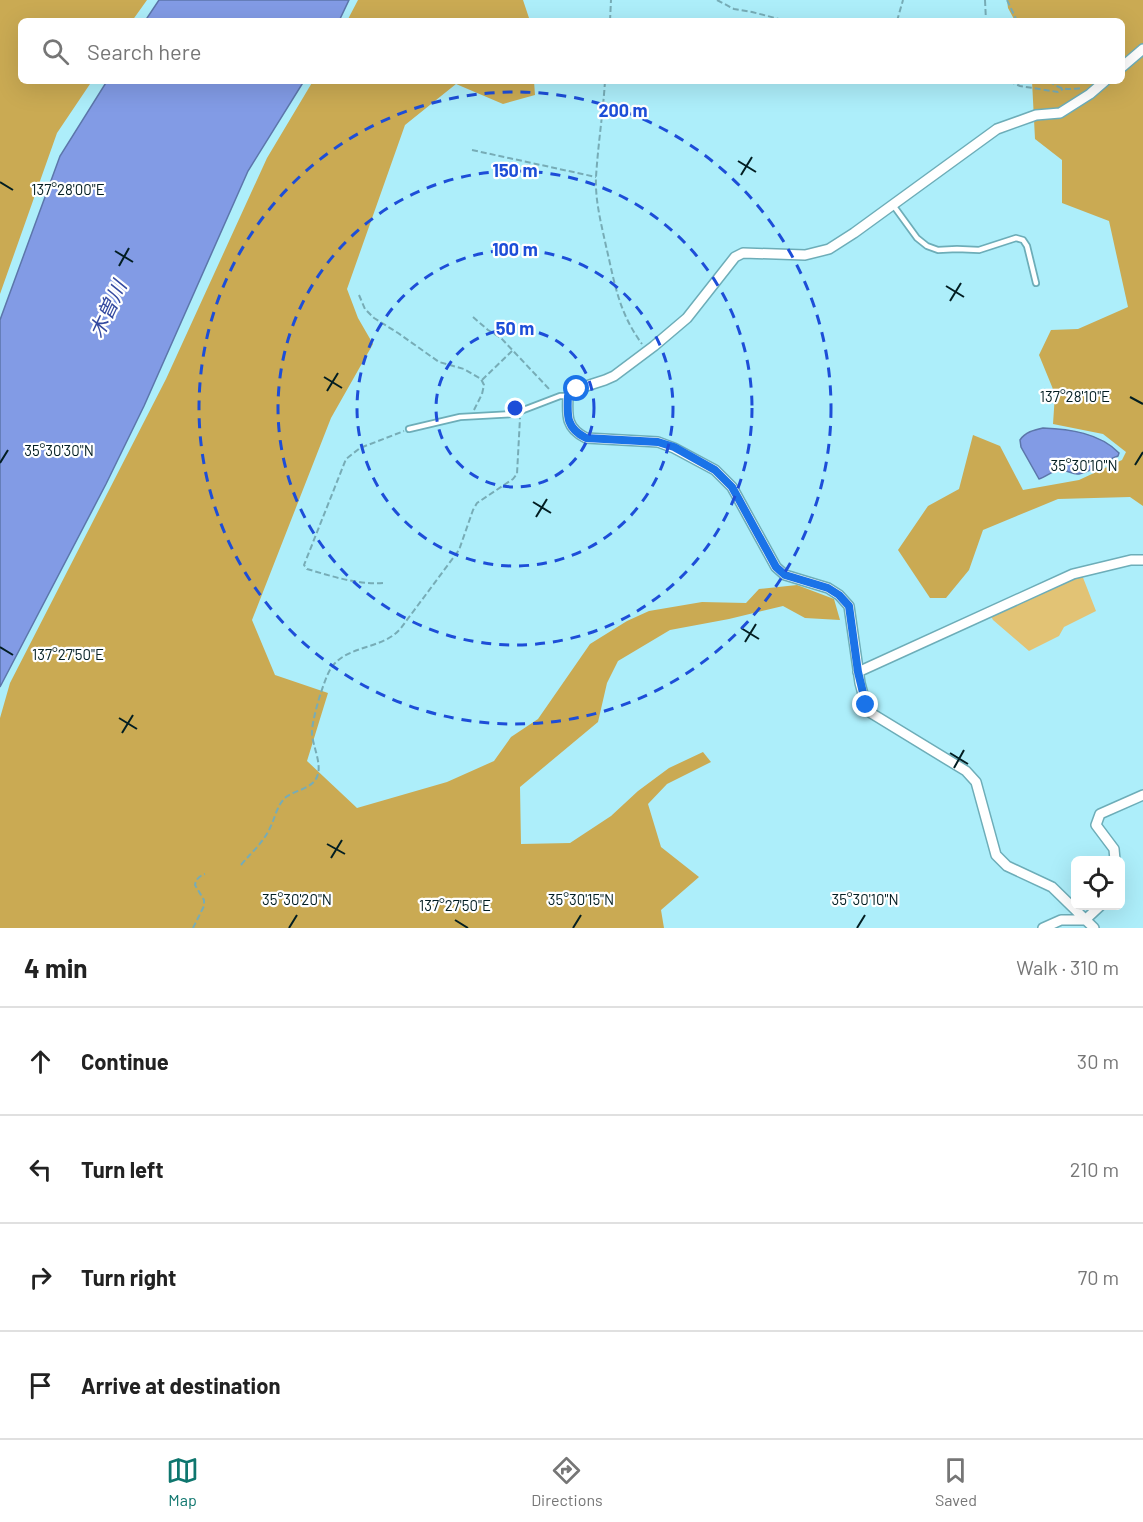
<!DOCTYPE html>
<html lang="en">
<head>
<meta charset="utf-8">
<style>
	:root { --surface:#fff; --page:#f2f2f2; --text:#222; --muted:#767676; --line:#e0e0e0; --accent:#0f766e }
	body { margin:0; font-family:Barlow,"Noto Sans JP",sans-serif; background:var(--page); color:var(--text) }
	.controls { position:absolute; right:18px; bottom:18px; display:grid; overflow:hidden; border-radius:9px; box-shadow:0 6px 24px #0002 }
	.controls button { width:54px; height:54px; display:grid; place-items:center; padding:0; border:0; border-bottom:2px solid var(--line); background:var(--surface); color:var(--text); font:30px sans-serif }
	.stop { position:absolute; width:18px; height:18px; margin:-14px; border:4px solid #1a73e8; border-radius:50%; background:#fff }
	.stop.end { background:#1a73e8; border-color:#fff; box-shadow:0 2px 6px #0008 }
	.list { margin:0; padding:0; list-style:none }
	h2 { display:flex; justify-content:space-between; align-items:center; height:78px; margin:0; padding:0 24px; font-size:26px }
	h2 small { font-size:20px; font-weight:400; color:var(--muted) }
	.list li { display:grid; grid-template-columns:39px 1fr auto; gap:18px; align-items:center; box-sizing:border-box; height:108px; padding:0 24px; border-top:2px solid var(--line) }
	.list b { display:block; font-size:22px; white-space:nowrap }
	.list em { font-size:20px; font-style:normal; color:var(--muted) }
	.icon { flex:none; width:33px; height:33px; fill:none; stroke:currentColor; stroke-width:2; stroke-linecap:round; stroke-linejoin:round }
	.map { position:relative; flex:none; width:1143px; height:928px; overflow:hidden }
	.search { position:absolute; background:var(--surface); box-shadow:0 6px 24px #0002; left:18px; right:18px; top:18px; height:66px; display:flex; align-items:center; gap:15px; box-sizing:border-box; padding:0 21px; border-radius:9px; color:var(--muted); font-size:22px }
	.sheet { height:510px; background:var(--surface) }
	nav { display:flex; justify-content:space-around; align-items:center; box-sizing:border-box; height:84px; border-top:2px solid var(--line); background:var(--surface); font-size:16px; color:var(--muted) }
	nav a { display:grid; justify-items:center; gap:3px }
	nav .on { color:var(--accent) }
	.map>svg:first-child { display:block }
	.green { fill:#e2c375 }
	.forest { fill:#caaa53 }
	.water { fill:#829be5; stroke:#5c76aa; stroke-width:1.5 }
	.lines { fill:none; stroke-linecap:round; stroke-linejoin:round }
	.lane-casing { stroke:#6dadb8; stroke-width:8 }
	.street-casing { stroke:#6dadb8; stroke-width:12 }
	.path { stroke:#77acb6; stroke-width:2; stroke-dasharray:6 3; stroke-linecap:butt }
	.lane { stroke:#fff; stroke-width:4.5 }
	.street { stroke:#fff; stroke-width:9 }
	.route { stroke:#1a73e8; stroke-width:8 }
	.ticks { fill:none; stroke:#031e22; stroke-width:2 }
	.ring { fill:none; stroke:#1d4ed8; stroke-width:3; stroke-dasharray:10 8 }
	.labels { text-anchor:middle; dominant-baseline:central; stroke-width:4.5; stroke-linejoin:round; paint-order:stroke }
	.water-label { font-size:20px; font-style:italic; fill:#344aa0; stroke:#fff }
	.ticks-label { font-size:15px; text-anchor:middle; fill:#031e22; stroke:#fff; stroke-width:4.5; stroke-linejoin:round; paint-order:stroke }
	.centre { fill:#1d4ed8; stroke:#fff; stroke-width:3 }
	.ring-label { font-size:18px; text-anchor:middle; font-weight:bold; fill:#1d4ed8; stroke:#fff; stroke-width:4.5; stroke-linejoin:round; paint-order:stroke }
</style>
</head>
<body>
<div class="map">
<svg width="1143" height="928" viewBox="0 0 1143 928">
	<rect width="100%" height="100%" fill="#adeefa"/>
	<path class="green" d="M1082,575L1096,611L1064,627L1059,636L1029,651L993,620L991,616Z"/>
	<path class="forest" d="M0,0H147L132,21H21V81H92L57,133L0,294Z
		M358,0H523L530,21H347Z
		M1007,0H1143V506L1130,497L1058,499L983,530L969,570L946,598H930L898,550L928,506L959,489L973,435L1000,446L1023,490L1079,480L1122,460L1126,452L1103,434L1053,424L1055,394L1039,355L1051,330L1078,329L1128,307L1109,221L1062,203V160L1035,139L1032,81H1122V21H1015L1008,8Z
		M313,81H534L535,95L503,104L456,84L405,125L347,289L358,318L373,344L331,418L252,620L275,675L328,693L307,761L357,808L447,782L494,761L511,737L538,719L590,644L627,621L649,611L702,602L746,603L759,589L797,585L834,599L840,620L805,618L783,606L729,619L670,630L618,661L607,683L598,722L520,787L521,844L570,843L611,816L638,791L669,768L703,752L711,762L667,784L648,804L661,847L699,877L661,910L664,928H0V718L10,683L166,379L267,158Z"/>
	<path class="water" d="M159,0H349L339,21H145Z
		M107,81H304L248,171L144,406L106,484L0,687V320L60,156Z
		M1043,428C1069,429 1100,433 1119,453L1118,456C1105,460 1094,471 1079,474C1073,475 1067,470 1061,470C1052,470 1047,477 1039,479L1021,447L1020,440C1025,432 1034,430 1043,428Z"/>
	<g class="lines">
		<defs>
			<path id="lane" d="M893,205L917,238L927,246L938,250L957,249L979,250L1016,238L1023,240L1027,246L1036,283
				M409,429L460,417L513,414L560,396H568"/>
			<path id="street" d="M1122,67L1143,49
				M858,672L1073,574L1131,560H1143
				M1115,860L1114,849L1096,825L1100,814L1143,795
				M1043,928L1061,920H1085L1100,906
				M1094,928L1052,887L1007,866L996,855L976,782L966,771L871,713L866,705L860,683L849,606L839,595L828,588L785,575L776,567L732,487L715,470L674,448L658,442L586,438C566,428 567,416 568,396L577,389L605,380L614,376L654,346L687,318L735,257L743,253L805,255L829,249L854,233L997,129L1036,115L1060,113L1090,94L1105,81"/>
		</defs>
		<use href="#lane" class="lane-casing"/>
		<use href="#street" class="street-casing"/>
		<path class="path" d="M717,0L734,9L752,12L787,21
			M985,0L986,21
			M1007,0L1017,21
			M610,21L611,0
			M897,21L903,0
			M605,81C603,113 598,145 596,177C595,200 601,223 606,246C615,284 618,311 642,344
			M1009,81L1020,86L1058,92L1063,89
			M1049,81C1061,90 1066,90 1081,88
			M472,150L596,177
			M359,295L365,309L374,318L398,333L439,362L464,369L481,379L484,385L482,394L474,410
			M473,317L488,330L501,338L551,391
			M482,380L512,351
			M383,583C358,585 331,576 307,569L304,565L346,459L360,448L404,431
			M241,865C254,849 265,842 273,821C276,813 279,803 286,797C297,789 314,789 318,774C321,762 313,746 312,734C311,722 324,679 331,668C348,644 383,650 401,628L459,550L473,510L477,503L513,479L517,474L520,418
			M193,928L204,906V900L195,885C196,879 199,876 205,874"/>
		<use href="#lane" class="lane"/>
		<use href="#street" class="street"/>
	</g>
	<g class="lines">
		<path class="route" d="M577,389L568,396C567,416 566,428 586,438L658,442L674,447L715,470L732,487L776,567L785,575L828,588L839,595L849,606L858,672L866,705"/>
	</g>
	<path class="ticks" d="M738,161L756,172M741,175L752,157M0,182L13,190M115,251L133,262M119,266L129,248M946,286L964,297M950,301L961,283M324,377L342,388M327,391L338,373M1130,397L1143,404M0,463L8,450M1135,465L1143,452M533,502L551,513M536,517L547,499M741,628L759,639M745,642L756,624M0,647L13,655M119,718L137,729M122,733L133,715M950,753L968,764M954,768L964,750M327,844L345,854M331,858L342,840M455,920L468,928M289,928L297,915M573,928L581,915M857,928L865,915"/>
	<g class="ring">
		<circle cx="515" cy="408" r="79"/>
		<circle cx="515" cy="408" r="158"/>
		<circle cx="515" cy="408" r="237"/>
		<circle cx="515" cy="408" r="316"/>
	</g>
	<g class="labels">
		<g class="water-label">
			<text transform="translate(107 309) rotate(-65)">木曽川</text>
		</g>
	</g>
	<g class="ticks-label">
		<text x="68" y="195">137°28'00"E</text>
		<text x="1075" y="402">137°28'10"E</text>
		<text x="59" y="456">35°30'30"N</text>
		<text x="1084" y="471">35°30'10"N</text>
		<text x="68" y="660">137°27'50"E</text>
		<text x="297" y="905">35°30'20"N</text>
		<text x="581" y="905">35°30'15"N</text>
		<text x="865" y="905">35°30'10"N</text>
		<text x="455" y="911">137°27'50"E</text>
	</g>
	<circle cx="515" cy="408" r="9" class="centre"/>
	<g class="ring-label">
		<text x="623" y="117">200 m</text>
		<text x="515" y="177">150 m</text>
		<text x="515" y="256">100 m</text>
		<text x="515" y="335">50 m</text>
	</g>
</svg>
<div class="controls">
<button><svg class="icon" aria-label="locate" viewBox="0 0 24 24"><circle cx="12" cy="12" r="6"/><path d="M12 2v4M12 18v4M2 12h4M18 12h4"/></svg></button>
</div>
<div class="stop" style="left:577px;top:389px"></div>
<div class="stop end" style="left:866px;top:705px"></div>
<div class="search"><svg class="icon" aria-label="search" viewBox="0 0 24 24"><circle cx="10" cy="10" r="6"/><path d="M15 15l6 6"/></svg>Search here</div>
</div>
<section class="sheet">
<h2>4 min<small>Walk · 310 m</small></h2>
<ul class="list">
<li><svg class="icon" aria-label="ahead" viewBox="0 0 24 24"><path d="M12 20V5M6 11l6-6 6 6"/></svg><div><b>Continue</b></div><em>30 m</em></li>
<li><svg class="icon" aria-label="left" viewBox="0 0 24 24"><path d="M17 20v-9H6M10 6l-5 5 5 5"/></svg><div><b>Turn left</b></div><em>210 m</em></li>
<li><svg class="icon" aria-label="right" viewBox="0 0 24 24"><path d="M7 20v-9h11M14 6l5 5-5 5"/></svg><div><b>Turn right</b></div><em>70 m</em></li>
<li><svg class="icon" aria-label="arrive" viewBox="0 0 24 24"><path d="M6 21V4h12l-3 4 3 4H6"/></svg><div><b>Arrive at destination</b></div></li>
</ul>
</section>
<nav>
<a class="on"><svg class="icon" aria-label="map" viewBox="0 0 24 24"><path d="M3 6l6-2 6 2 6-2v14l-6 2-6-2-6 2zM9 4v14M15 6v14"/></svg>Map</a>
<a><svg class="icon" aria-label="directions" viewBox="0 0 24 24"><path d="M12 3l9 9-9 9-9-9zM9 14v-3h6M13 9l2 2-2 2"/></svg>Directions</a>
<a><svg class="icon" aria-label="saved" viewBox="0 0 24 24"><path d="M7 4h10v16l-5-4-5 4z"/></svg>Saved</a>
</nav>
</body>
</html>
